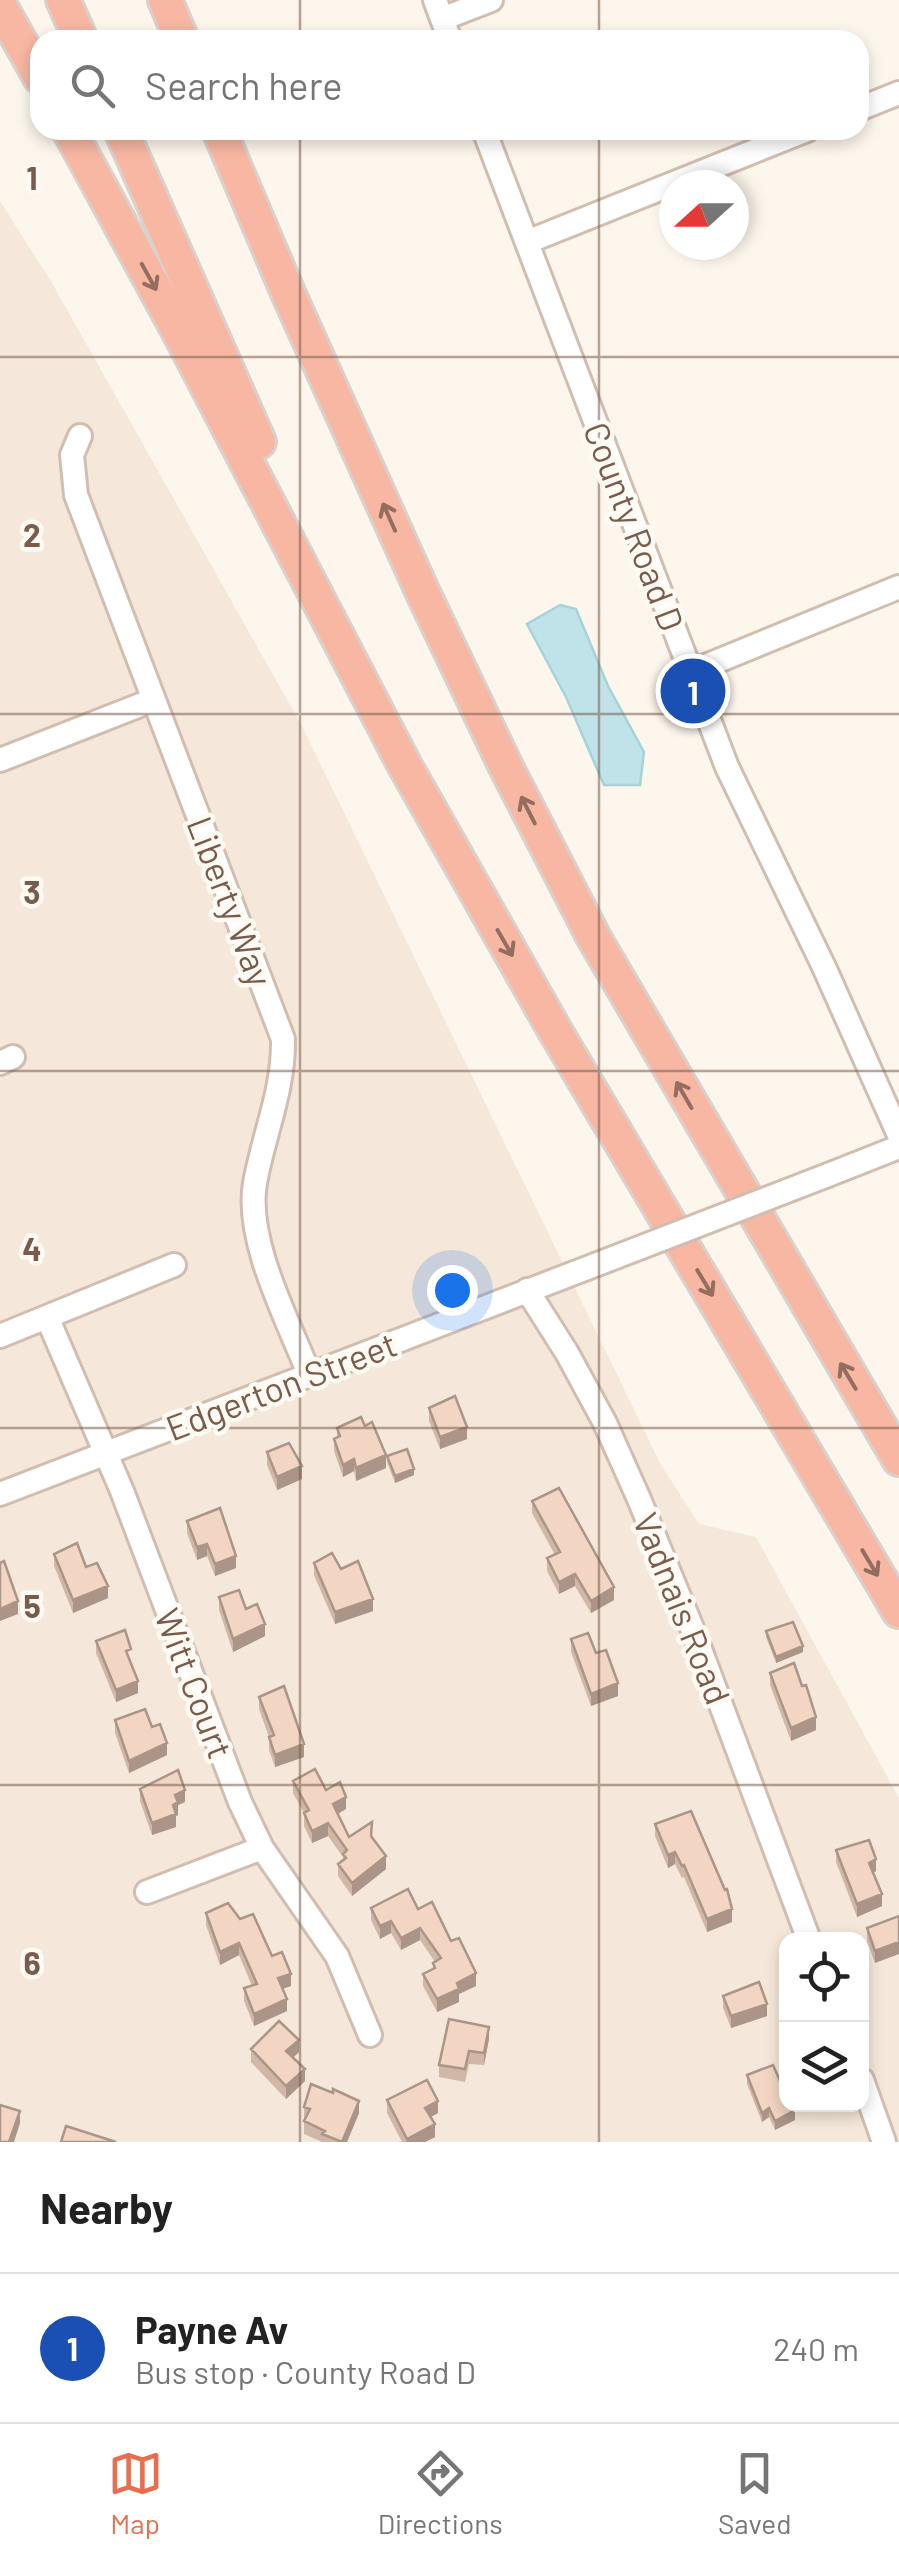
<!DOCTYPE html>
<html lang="en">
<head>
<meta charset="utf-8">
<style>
	:root { --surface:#fff; --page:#f2f2f2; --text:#222; --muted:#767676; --line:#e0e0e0; --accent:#e76f51 }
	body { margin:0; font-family:Barlow,sans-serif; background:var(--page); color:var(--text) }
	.controls { position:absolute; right:30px; bottom:30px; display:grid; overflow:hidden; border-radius:20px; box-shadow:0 5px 15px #0003 }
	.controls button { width:90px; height:90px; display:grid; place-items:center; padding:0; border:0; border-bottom:2px solid var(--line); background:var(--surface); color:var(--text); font:50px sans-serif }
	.compass { position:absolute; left:659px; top:170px; width:90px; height:90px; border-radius:50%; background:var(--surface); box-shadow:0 5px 15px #0003; rotate:249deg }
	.you { position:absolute; left:452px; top:1290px; width:35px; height:35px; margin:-25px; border:8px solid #fff; border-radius:50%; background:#1a73e8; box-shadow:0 0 0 15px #1a73e833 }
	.badge { display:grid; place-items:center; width:65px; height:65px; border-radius:50%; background:var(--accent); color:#fff; font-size:32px; font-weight:700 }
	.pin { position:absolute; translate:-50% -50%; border:5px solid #fff; box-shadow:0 2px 10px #0006 }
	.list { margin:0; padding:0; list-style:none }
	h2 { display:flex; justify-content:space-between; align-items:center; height:130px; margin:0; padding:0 40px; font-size:42px }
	h2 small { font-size:32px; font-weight:400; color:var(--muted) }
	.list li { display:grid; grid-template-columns:65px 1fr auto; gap:30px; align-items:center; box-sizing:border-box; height:150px; padding:0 40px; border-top:2px solid var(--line) }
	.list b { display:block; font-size:38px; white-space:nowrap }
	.list p { margin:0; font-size:32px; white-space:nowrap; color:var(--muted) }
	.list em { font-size:32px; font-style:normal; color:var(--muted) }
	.icon { flex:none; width:55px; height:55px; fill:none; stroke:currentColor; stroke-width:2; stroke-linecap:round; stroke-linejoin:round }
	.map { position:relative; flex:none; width:899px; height:2142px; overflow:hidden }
	.search { position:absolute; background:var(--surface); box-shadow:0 5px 15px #0003; left:30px; right:30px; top:30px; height:110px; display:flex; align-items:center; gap:25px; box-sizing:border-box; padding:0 35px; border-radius:30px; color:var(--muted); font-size:38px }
	.sheet { height:280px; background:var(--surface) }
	nav { display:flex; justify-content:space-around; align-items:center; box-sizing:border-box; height:140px; border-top:2px solid var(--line); background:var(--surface); font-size:28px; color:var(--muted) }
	nav a { display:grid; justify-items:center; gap:5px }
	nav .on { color:var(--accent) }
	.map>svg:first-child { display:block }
	.residential { fill:#f5e8da; fill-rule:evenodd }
	.water { fill:#bfe3e8; stroke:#a5d3da; stroke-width:2.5 }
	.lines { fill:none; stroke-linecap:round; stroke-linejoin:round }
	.minor-casing { stroke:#d1beb0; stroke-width:28 }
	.highway-casing { stroke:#dad1cd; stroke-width:38 }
	.minor { stroke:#fff; stroke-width:22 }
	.highway { stroke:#f7b7a3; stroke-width:32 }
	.minor-bridge-casing { stroke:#d1beb0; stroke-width:28; stroke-linecap:butt }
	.minor-bridge { stroke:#fff; stroke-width:22 }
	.wall { fill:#d1b7a8 }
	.shaded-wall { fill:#aa9588 }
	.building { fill:#f3d5c3; stroke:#aa9588; stroke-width:2.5 }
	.oneway { stroke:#936e5e }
	.grid { fill:none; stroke:#7a5c4d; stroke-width:2.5; stroke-opacity:0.55 }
	.labels { text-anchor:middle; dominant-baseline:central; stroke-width:9; stroke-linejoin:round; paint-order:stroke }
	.street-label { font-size:35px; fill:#7a5c4d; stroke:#fffaf3 }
	.grid-label { font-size:32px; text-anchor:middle; font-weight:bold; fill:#7a5c4d; stroke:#fffaf3; stroke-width:9; stroke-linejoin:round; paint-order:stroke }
</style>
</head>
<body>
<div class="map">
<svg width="899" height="2142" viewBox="0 0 899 2142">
	<rect width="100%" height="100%" fill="#fdf6ec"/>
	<path class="residential" d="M0,201L52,283L302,726L660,1463L699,1524L756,1537L899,1798V2142H0ZM786,1940H862V2104H786Z"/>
	<path class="water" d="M560,605L576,609L608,686L644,752L640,785H604L566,697L527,624Z"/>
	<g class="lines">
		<defs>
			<path id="minor" d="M435,0L450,40
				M442,19L491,0
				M859,109L899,93
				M484,130L727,767L824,967L899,1135
				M527,242L807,130
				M80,436L72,455L76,495L283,1039C284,1090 264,1133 255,1183C245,1241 288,1320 309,1374
				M691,672L899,587
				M0,760L153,700
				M0,1063L13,1057
				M828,1175L899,1147
				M527,1290L567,1353L605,1423L639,1499L694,1633L809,1940
				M47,1317L122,1491L240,1802L262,1848L337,1956L370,2035
				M0,1336L174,1265
				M0,1494L595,1265
				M147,1892L262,1848
				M862,2080L884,2142"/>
			<path id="highway" d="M63,0L81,40
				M165,0L182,40
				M0,6L40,77
				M69,130L179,332L405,766L554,1029L899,1611
				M121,130L259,442
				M219,130L289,295L423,593L506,767L594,938L899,1459"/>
		</defs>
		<use href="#minor" class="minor-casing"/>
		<use href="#highway" class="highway-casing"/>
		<use href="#minor" class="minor"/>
		<use href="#highway" class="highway"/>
		<defs>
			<path id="minor-bridge" d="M595,1265L828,1175"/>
		</defs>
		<use href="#minor-bridge" class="minor-bridge-casing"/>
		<use href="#minor-bridge" class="minor-bridge"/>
	</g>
	<path class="wall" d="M429,1408L467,1439L440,1449L429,1421Z
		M337,1428L386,1468L356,1481L354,1471L343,1477L334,1451V1439L337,1437Z
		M267,1452L302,1479L277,1490L267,1465Z
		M387,1456L414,1475L395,1483L387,1462Z
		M532,1501L614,1600L591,1613L575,1586L559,1594L547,1571V1558L555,1555L532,1513Z
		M187,1521L236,1568L215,1576L207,1556L197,1560L187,1533Z
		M54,1554L86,1567L108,1598L73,1613L54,1566Z
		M314,1563L341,1569L373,1611L335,1624L314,1575Z
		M219,1597L246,1609L265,1636L233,1652L219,1610Z
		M766,1631L803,1652L776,1663L766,1637Z
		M571,1639L596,1653L618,1696L591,1706L571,1652Z
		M96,1641L131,1662L138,1693L116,1702L96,1653Z
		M770,1673L816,1730L791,1741L770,1685Z
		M259,1697L304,1757L275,1767L269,1750V1737L259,1709Z
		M115,1720L152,1727L167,1755L129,1773L115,1733Z
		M293,1781L326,1790L346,1809L338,1814L349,1837H371L386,1869L352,1896L338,1876V1864L343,1860V1857L328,1836L312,1843L304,1826V1813L293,1793Z
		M140,1789L185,1802L178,1805V1815L176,1816V1827L152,1835L140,1801Z
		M655,1824L732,1922L707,1932L684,1877L682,1878L675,1864L668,1868L655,1836Z
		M836,1850L876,1871L873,1873L882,1906L857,1917L836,1862Z
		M371,1908L418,1909L451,1941L476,1986L459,1994V2002L437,2012L423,1986V1974L433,1969V1963L435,1962L420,1940L401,1950L391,1933L380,1939L371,1920Z
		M206,1913L240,1919L272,1956L291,1986L283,1989L287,2011L254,2026L244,2001V1988L252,1986L239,1955L220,1965L206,1925Z
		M899,1916L875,1963L867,1941V1928Z
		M723,1996L767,2016L731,2028L723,2008Z
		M489,2039L484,2065L469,2064L465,2082L439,2077V2065Z
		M251,2049L299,2052L293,2058L305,2081L286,2099L251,2062Z
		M747,2075L784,2090L795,2120L775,2130L769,2117L762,2122L747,2084Z
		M387,2100L438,2113L431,2117L435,2137L425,2142H402L387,2113Z
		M304,2107L359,2113L347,2142H322L304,2134Z"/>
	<path class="shaded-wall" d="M467,1427V1439L440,1449V1437Z
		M386,1455V1468L356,1481V1468Z
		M354,1459V1471L343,1477V1465Z
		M302,1466V1479L277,1490V1477Z
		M414,1469V1475L395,1483V1476Z
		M207,1544V1556L197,1560V1547Z
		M236,1556V1568L215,1576V1564Z
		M575,1574V1586L559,1594V1582Z
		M108,1586V1598L73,1613V1600Z
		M614,1587V1600L591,1613V1601Z
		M373,1599V1611L335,1624V1612Z
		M18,1601V1614L0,1621V1609Z
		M265,1624V1636L233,1652V1639Z
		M803,1646V1652L776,1663V1657Z
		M138,1681V1693L116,1702V1690Z
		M618,1683V1696L591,1706V1694Z
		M816,1717V1730L791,1741V1728Z
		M167,1743V1755L129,1773V1761Z
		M304,1744V1757L275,1767V1755Z
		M185,1790V1802L178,1805V1815L176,1816V1827L152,1835V1823L175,1795Z
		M346,1797V1809L333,1816V1804Z
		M328,1823V1836L312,1843V1831Z
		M675,1852V1864L668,1868V1855Z
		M386,1856V1869L352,1896V1883Z
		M876,1859V1871L869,1875V1863Z
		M882,1894V1906L857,1917V1904Z
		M732,1909V1922L707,1932V1919Z
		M391,1921V1933L380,1939V1926Z
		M420,1928V1940L401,1950V1938Z
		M899,1942V1954L875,1963V1951Z
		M239,1943V1955L220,1965V1952Z
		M476,1973V1986L459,1994V2002L437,2012V1999L457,1983Z
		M291,1974V1986L278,1990V1978Z
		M287,1999V2011L254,2026V2014Z
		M767,2004V2016L731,2028V2016Z
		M489,2027V2039L484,2065V2053Z
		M299,2040V2052L286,2064V2051Z
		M305,2069V2081L286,2099V2086Z
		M359,2101V2113L347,2142H342Z
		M438,2101V2113L425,2120V2108Z
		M769,2108V2117L762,2122V2113Z
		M795,2110V2120L775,2130V2121Z
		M20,2111V2123L14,2142H9Z
		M435,2124V2137L425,2142H407V2139Z"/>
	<path class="building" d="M455,1396L467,1427L440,1437L429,1408Z
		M361,1417L365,1426L372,1422L386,1455L356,1468L354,1459L343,1465L334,1439L340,1436L337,1428Z
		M289,1443L302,1466L277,1477L267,1452Z
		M407,1449L414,1469L395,1476L387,1456Z
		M559,1488L614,1587L591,1601L575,1574L559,1582L547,1558L560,1552L532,1501Z
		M220,1508L236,1556L215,1564L207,1544L197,1547L187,1521Z
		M77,1543L86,1567L97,1563L108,1586L73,1600L54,1554Z
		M332,1553L341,1569L358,1561L373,1599L335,1612L314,1563Z
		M4,1561L18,1601L0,1609V1563Z
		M239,1590L246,1609L257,1604L265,1624L233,1639L219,1597Z
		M793,1622L803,1646L776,1657L766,1631Z
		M125,1630L131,1649L126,1651L138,1681L116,1690L96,1641Z
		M588,1633L596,1653L606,1650L618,1683L591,1694L571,1639Z
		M794,1663L802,1686L806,1685L816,1717L791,1728L770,1673Z
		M284,1686L304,1744L275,1755L269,1737L274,1735L259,1697Z
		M145,1709L152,1727L160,1724L167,1743L129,1761L115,1720Z
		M315,1769L326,1790L340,1782L346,1797L333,1804L349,1837L372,1822L371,1836L386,1856L352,1883L338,1864L346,1858L343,1854L347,1850L328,1823L312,1831L304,1813L309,1810L293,1781Z
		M178,1770L185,1790L175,1795L178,1802L173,1805L176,1814L152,1823L140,1789Z
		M691,1811L725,1890L727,1889L732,1909L707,1919L684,1865L682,1866L675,1852L668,1855L655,1824Z
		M869,1840L876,1859L869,1863L882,1894L857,1904L836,1850Z
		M408,1889L418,1909L432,1902L451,1941L459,1938L476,1973L457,1983L459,1989L437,1999L423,1974L435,1968L433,1963L441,1958L420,1928L401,1938L391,1921L380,1926L371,1908Z
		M228,1903L240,1919L253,1914L272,1956L282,1952L291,1974L278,1978L287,1999L254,2014L244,1988L257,1984L239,1943L220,1952L206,1913Z
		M899,1916V1942L875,1951L867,1928Z
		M759,1982L767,2004L731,2016L723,1996Z
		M449,2019L489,2027L484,2053L469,2051L465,2069L439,2065Z
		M279,2021L299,2040L286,2051L305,2069L286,2086L251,2049Z
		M773,2065L784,2090L786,2089V2104H792L795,2110L775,2121L769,2108L762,2113L747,2075Z
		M427,2080L438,2101L425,2108L435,2124L407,2139L387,2100Z
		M311,2084L333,2093V2089L359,2101L342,2142L322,2134L325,2131L304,2121L310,2109L304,2107Z
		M0,2105L20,2111L9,2142H0Z
		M66,2126L116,2142H61Z"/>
	<defs><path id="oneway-shaft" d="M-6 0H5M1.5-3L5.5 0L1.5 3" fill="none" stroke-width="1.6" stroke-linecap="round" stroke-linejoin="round" transform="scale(2.5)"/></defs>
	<g class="oneway">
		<use href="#oneway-shaft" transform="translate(149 277) rotate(61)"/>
		<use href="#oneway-shaft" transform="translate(389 517) rotate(-114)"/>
		<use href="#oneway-shaft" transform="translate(528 810) rotate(-117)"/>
		<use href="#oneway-shaft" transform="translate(505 943) rotate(60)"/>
		<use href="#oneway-shaft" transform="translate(684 1095) rotate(-120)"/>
		<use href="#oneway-shaft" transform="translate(705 1283) rotate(59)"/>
		<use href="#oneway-shaft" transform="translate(848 1376) rotate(-121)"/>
		<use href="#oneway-shaft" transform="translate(870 1563) rotate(59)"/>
	</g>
	<path class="grid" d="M300,0V40M599,0V40M300,130V2142M599,130V2142M0,357H899M0,714H899M0,1071H899M0,1428H899M0,1785H899"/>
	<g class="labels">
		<g class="street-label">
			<text transform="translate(635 526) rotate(69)">County Road D</text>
			<text transform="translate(231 901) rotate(69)">Liberty Way</text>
			<text transform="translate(281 1385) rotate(-21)">Edgerton Street</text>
			<text transform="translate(683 1608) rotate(68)">Vadnais Road</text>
			<text transform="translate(195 1683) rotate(69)">Witt Court</text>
		</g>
	</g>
	<g class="grid-label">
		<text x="32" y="190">1</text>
		<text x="32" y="547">2</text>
		<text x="32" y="904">3</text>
		<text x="32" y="1261">4</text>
		<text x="32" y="1618">5</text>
		<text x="32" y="1975">6</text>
	</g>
</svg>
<div class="controls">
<button><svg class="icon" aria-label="locate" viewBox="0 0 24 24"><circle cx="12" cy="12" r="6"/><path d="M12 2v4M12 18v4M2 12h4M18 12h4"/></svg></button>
<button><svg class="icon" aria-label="layers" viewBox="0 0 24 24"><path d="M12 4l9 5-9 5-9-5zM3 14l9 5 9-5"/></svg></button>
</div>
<svg class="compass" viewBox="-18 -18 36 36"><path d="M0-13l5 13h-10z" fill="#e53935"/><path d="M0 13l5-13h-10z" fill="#767676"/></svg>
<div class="you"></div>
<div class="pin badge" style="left:693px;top:691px;background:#1a4fb4">1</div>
<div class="search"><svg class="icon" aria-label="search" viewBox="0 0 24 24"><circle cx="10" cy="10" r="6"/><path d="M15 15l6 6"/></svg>Search here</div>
</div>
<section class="sheet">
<h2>Nearby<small></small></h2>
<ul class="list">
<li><span class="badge" style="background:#1a4fb4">1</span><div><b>Payne Av</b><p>Bus stop · County Road D</p></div><em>240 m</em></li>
</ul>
</section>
<nav>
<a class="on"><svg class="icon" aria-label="map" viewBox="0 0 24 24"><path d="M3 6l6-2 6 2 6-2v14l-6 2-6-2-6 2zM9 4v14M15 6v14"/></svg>Map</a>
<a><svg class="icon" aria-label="directions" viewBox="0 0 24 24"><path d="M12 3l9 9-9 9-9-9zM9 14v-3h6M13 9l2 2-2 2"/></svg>Directions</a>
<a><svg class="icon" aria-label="saved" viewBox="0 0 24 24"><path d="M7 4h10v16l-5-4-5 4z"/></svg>Saved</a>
</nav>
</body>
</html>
